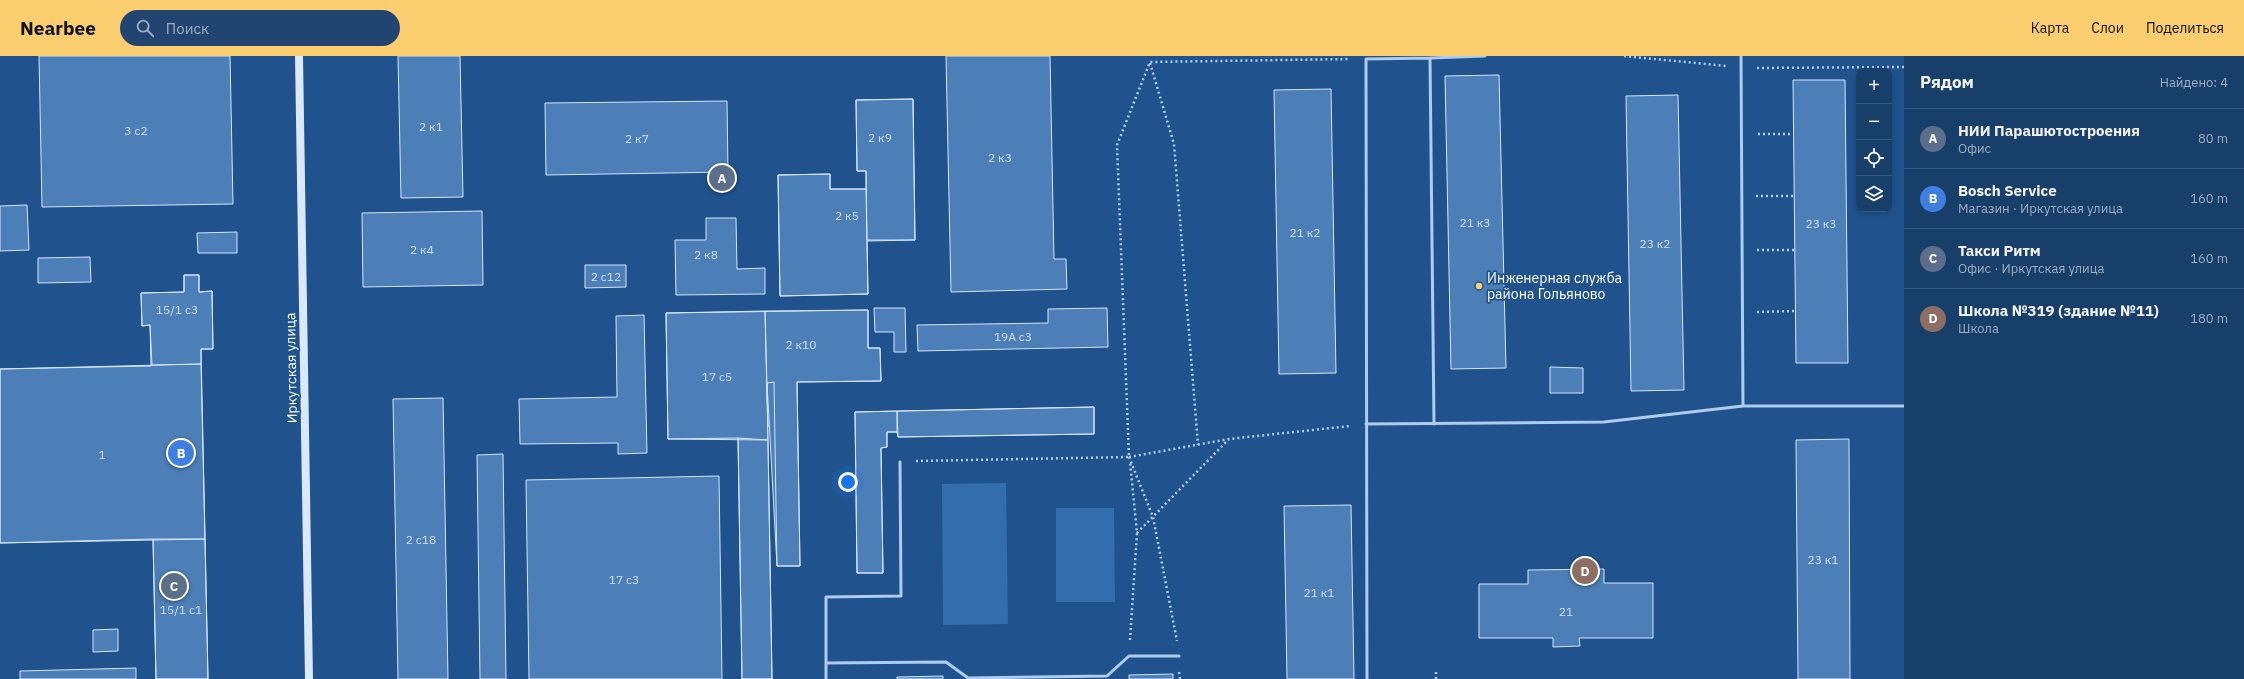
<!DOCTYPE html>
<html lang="ru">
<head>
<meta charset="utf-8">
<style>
	:root { --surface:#183e6a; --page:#214570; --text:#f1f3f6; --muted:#9faec1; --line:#36577e; --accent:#facd6e }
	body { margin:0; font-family:"IBM Plex Sans",sans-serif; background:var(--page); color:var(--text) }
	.controls { position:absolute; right:12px; top:12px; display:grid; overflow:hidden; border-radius:8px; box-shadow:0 2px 6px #0003 }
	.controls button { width:36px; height:36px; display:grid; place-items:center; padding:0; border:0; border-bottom:1px solid var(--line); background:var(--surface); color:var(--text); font:20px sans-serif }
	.you { position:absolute; left:848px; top:426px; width:14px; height:14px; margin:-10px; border:3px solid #fff; border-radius:50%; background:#1a73e8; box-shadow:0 0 0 6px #1a73e833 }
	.badge { display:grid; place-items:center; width:26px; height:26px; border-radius:50%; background:var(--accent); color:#fff; font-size:13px; font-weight:700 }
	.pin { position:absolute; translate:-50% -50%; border:2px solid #fff; box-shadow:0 1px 4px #0006 }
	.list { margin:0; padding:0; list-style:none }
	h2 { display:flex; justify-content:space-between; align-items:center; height:52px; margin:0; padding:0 16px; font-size:17px }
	h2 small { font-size:13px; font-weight:400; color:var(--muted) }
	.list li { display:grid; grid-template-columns:26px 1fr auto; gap:12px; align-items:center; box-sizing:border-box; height:60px; padding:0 16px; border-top:1px solid var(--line) }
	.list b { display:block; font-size:15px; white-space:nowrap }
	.list p { margin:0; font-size:13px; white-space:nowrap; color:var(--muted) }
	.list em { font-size:13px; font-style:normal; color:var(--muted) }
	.icon { flex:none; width:22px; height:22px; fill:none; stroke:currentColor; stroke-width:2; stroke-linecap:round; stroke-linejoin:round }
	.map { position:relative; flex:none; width:1904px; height:623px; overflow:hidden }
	header { display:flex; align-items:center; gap:24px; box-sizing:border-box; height:56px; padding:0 20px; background:var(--accent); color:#111 }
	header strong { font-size:19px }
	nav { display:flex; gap:22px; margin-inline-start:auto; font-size:14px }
	.search { width:280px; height:36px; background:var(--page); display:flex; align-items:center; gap:10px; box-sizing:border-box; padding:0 14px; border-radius:22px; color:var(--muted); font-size:15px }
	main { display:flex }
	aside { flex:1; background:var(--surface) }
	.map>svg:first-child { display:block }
	.green { fill:#336dab }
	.building { fill:#4c7fb7; stroke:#d3e5f9 }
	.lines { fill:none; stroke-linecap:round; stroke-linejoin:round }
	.path { stroke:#aeccec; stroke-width:2.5; stroke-dasharray:2 3; stroke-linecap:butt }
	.lane { stroke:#aeccec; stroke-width:3 }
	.secondary { stroke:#dae8f9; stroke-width:8 }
	.poi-dot { fill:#facd6e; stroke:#20538e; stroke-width:1.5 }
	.labels { text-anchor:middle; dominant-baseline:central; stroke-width:3.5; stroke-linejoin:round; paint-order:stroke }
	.number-label { font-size:12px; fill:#d2dfed }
	.poi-label { font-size:14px; fill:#fff; stroke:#20538e; text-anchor:start }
	.street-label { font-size:14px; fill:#fff; stroke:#20538e }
</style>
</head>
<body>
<header>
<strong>Nearbee</strong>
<div class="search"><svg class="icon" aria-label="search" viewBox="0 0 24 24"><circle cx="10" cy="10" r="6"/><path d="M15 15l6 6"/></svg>Поиск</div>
<nav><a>Карта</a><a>Слои</a><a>Поделиться</a></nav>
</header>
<main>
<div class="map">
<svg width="1904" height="623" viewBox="0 0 1904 623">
	<rect width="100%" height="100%" fill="#20538e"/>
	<path class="green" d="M1006,427L1008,568L943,569L942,428Z
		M1056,452H1114L1115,546H1056Z"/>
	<path class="building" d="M39,0H230L233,148L42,151Z
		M398,0H460L463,141L401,142Z
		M946,0H1050L1054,203H1066L1067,233L951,236Z
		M1499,19L1506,312L1451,313L1445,20Z
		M1793,24H1845L1848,307H1796Z
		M1331,33L1336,317L1279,318L1274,34Z
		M1678,39L1684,334L1631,335L1626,40Z
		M913,43L915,184L867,185L868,238L780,240L778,119L830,118V133H866V115H857L856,44Z
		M913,43L915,184H867L866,115H857L856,44Z
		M727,45L728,116L546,119L545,47Z
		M830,118V133H866L868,238L780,240L778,119Z
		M27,149L29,194L0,195V150Z
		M482,155L483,229L363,231L362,157Z
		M706,162H736L737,213L765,212V238L676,239L675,184H706Z
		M237,176V197H198L197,177Z
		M90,201L91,226L38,227V202Z
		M585,209H626V231L585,232Z
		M184,219H199V236L212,235L213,293H201L208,623H156L153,483L0,487V313L151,310L150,269L142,270L141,237L184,236Z
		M184,219H199V236L212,235L213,293H201V308L152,309L150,269L142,270L141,237L184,236Z
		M874,252H905L906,296H894V276H875Z
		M1107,252L1108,291L918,295L917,269L1048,267V253Z
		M868,254V292H880L881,325L797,326L800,510H777L774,326L767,327L772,623H742L738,382L668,383L666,257Z
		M868,254V292H880L881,325L797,326L800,510H777L767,327L768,371L765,255Z
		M765,255L768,384L668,383L666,257Z
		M644,259L647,397L618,398V387L520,388L519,343L617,341L616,260Z
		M201,308L205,483L0,487V313Z
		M1550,311L1583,312V337H1550Z
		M443,342L448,623H398L393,343Z
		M1094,351V378L898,381L897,355Z
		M1094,351V378L898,381L897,376H887V391L881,392L883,517H857L855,356Z
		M897,355V376H887V391L881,392L883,517H857L855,356Z
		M738,382L768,384L772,623H742Z
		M1849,383L1850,623H1798L1796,384Z
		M503,398L506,623H480L477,399Z
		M719,420L722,623H529L526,424Z
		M1351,449L1354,623H1287L1284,450Z
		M153,483H205L208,623H156Z
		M1604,513V527H1653V582H1579L1580,590L1553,591V582H1479V528H1528V514Z
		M118,573V595L93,596V574Z
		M136,612V623H20V615Z
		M1173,618V623H1129V619Z
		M943,620V623H897V621Z"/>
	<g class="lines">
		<path class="path" d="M1624,0L1726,10
			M1150,7L1174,88L1198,389
			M1757,12L1904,11
			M1758,78H1793
			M1756,140H1794
			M1757,194H1795
			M1757,256L1795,255
			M1129,401L1229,383L1350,370
			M1129,401L1153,461L1177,585
			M916,405L1129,401L1117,89L1150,6L1350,3
			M1137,477L1229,383
			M1130,584L1137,477L1130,406
			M1179,616L1180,623
			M1436,623V616"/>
		<path class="lane" d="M1741,0L1743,350
			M1430,2L1485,0
			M1366,368L1604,366L1743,350H1904
			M826,607L946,606L968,622L1107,620L1129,600H1179
			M826,623V541L901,540L900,406
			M1367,623L1366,3L1430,2L1434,368"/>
		<path class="secondary" d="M299,0L309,623"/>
	</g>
	<circle class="poi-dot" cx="1479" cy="230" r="4"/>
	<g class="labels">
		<g class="number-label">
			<text x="431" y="70">2 к1</text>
			<text x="136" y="74">3 с2</text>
			<text x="880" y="81">2 к9</text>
			<text x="637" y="82">2 к7</text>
			<text x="1000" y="101">2 к3</text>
			<text x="847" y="159">2 к5</text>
			<text x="1475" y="166">21 к3</text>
			<text x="1821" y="167">23 к3</text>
			<text x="1305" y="176">21 к2</text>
			<text x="1655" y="187">23 к2</text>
			<text x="422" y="193">2 к4</text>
			<text x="706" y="198">2 к8</text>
			<text x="606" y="220">2 c12</text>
			<text x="177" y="253">15/1 с3</text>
			<text x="1013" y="280">19A с3</text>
			<text x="801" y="288">2 к10</text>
			<text x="717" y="320">17 с5</text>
			<text x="102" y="398">1</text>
			<text x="421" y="483">2 с18</text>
			<text x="1823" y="503">23 к1</text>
			<text x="624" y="523">17 с3</text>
			<text x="1319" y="536">21 к1</text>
			<text x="181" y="553">15/1 с1</text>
			<text x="1566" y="555">21</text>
		</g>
		<g class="poi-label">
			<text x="1487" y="222">Инженерная служба<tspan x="1487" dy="16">района Гольяново</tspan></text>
		</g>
		<g class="street-label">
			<text transform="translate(291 312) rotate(-91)">Иркутская улица</text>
		</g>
	</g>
</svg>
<div class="controls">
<button>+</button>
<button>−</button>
<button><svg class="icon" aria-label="locate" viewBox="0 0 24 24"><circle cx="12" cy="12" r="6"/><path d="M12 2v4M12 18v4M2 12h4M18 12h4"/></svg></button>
<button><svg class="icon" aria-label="layers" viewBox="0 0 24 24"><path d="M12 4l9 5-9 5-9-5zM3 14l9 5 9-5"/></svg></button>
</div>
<div class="you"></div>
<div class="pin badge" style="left:722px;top:122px;background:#5c6f8a">A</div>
<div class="pin badge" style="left:181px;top:397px;background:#3f7fe0">B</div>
<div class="pin badge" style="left:174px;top:530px;background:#5c6f8a">C</div>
<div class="pin badge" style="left:1585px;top:515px;background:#8d6e63">D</div>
</div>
<aside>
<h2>Рядом<small>Найдено: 4</small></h2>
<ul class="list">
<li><span class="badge" style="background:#5c6f8a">A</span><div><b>НИИ Парашютостроения</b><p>Офис</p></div><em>80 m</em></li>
<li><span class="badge" style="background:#3f7fe0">B</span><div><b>Bosch Service</b><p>Магазин · Иркутская улица</p></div><em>160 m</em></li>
<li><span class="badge" style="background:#5c6f8a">C</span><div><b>Такси Ритм</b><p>Офис · Иркутская улица</p></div><em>160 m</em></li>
<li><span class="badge" style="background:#8d6e63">D</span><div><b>Школа №319 (здание №11)</b><p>Школа</p></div><em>180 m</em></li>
</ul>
</aside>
</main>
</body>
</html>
